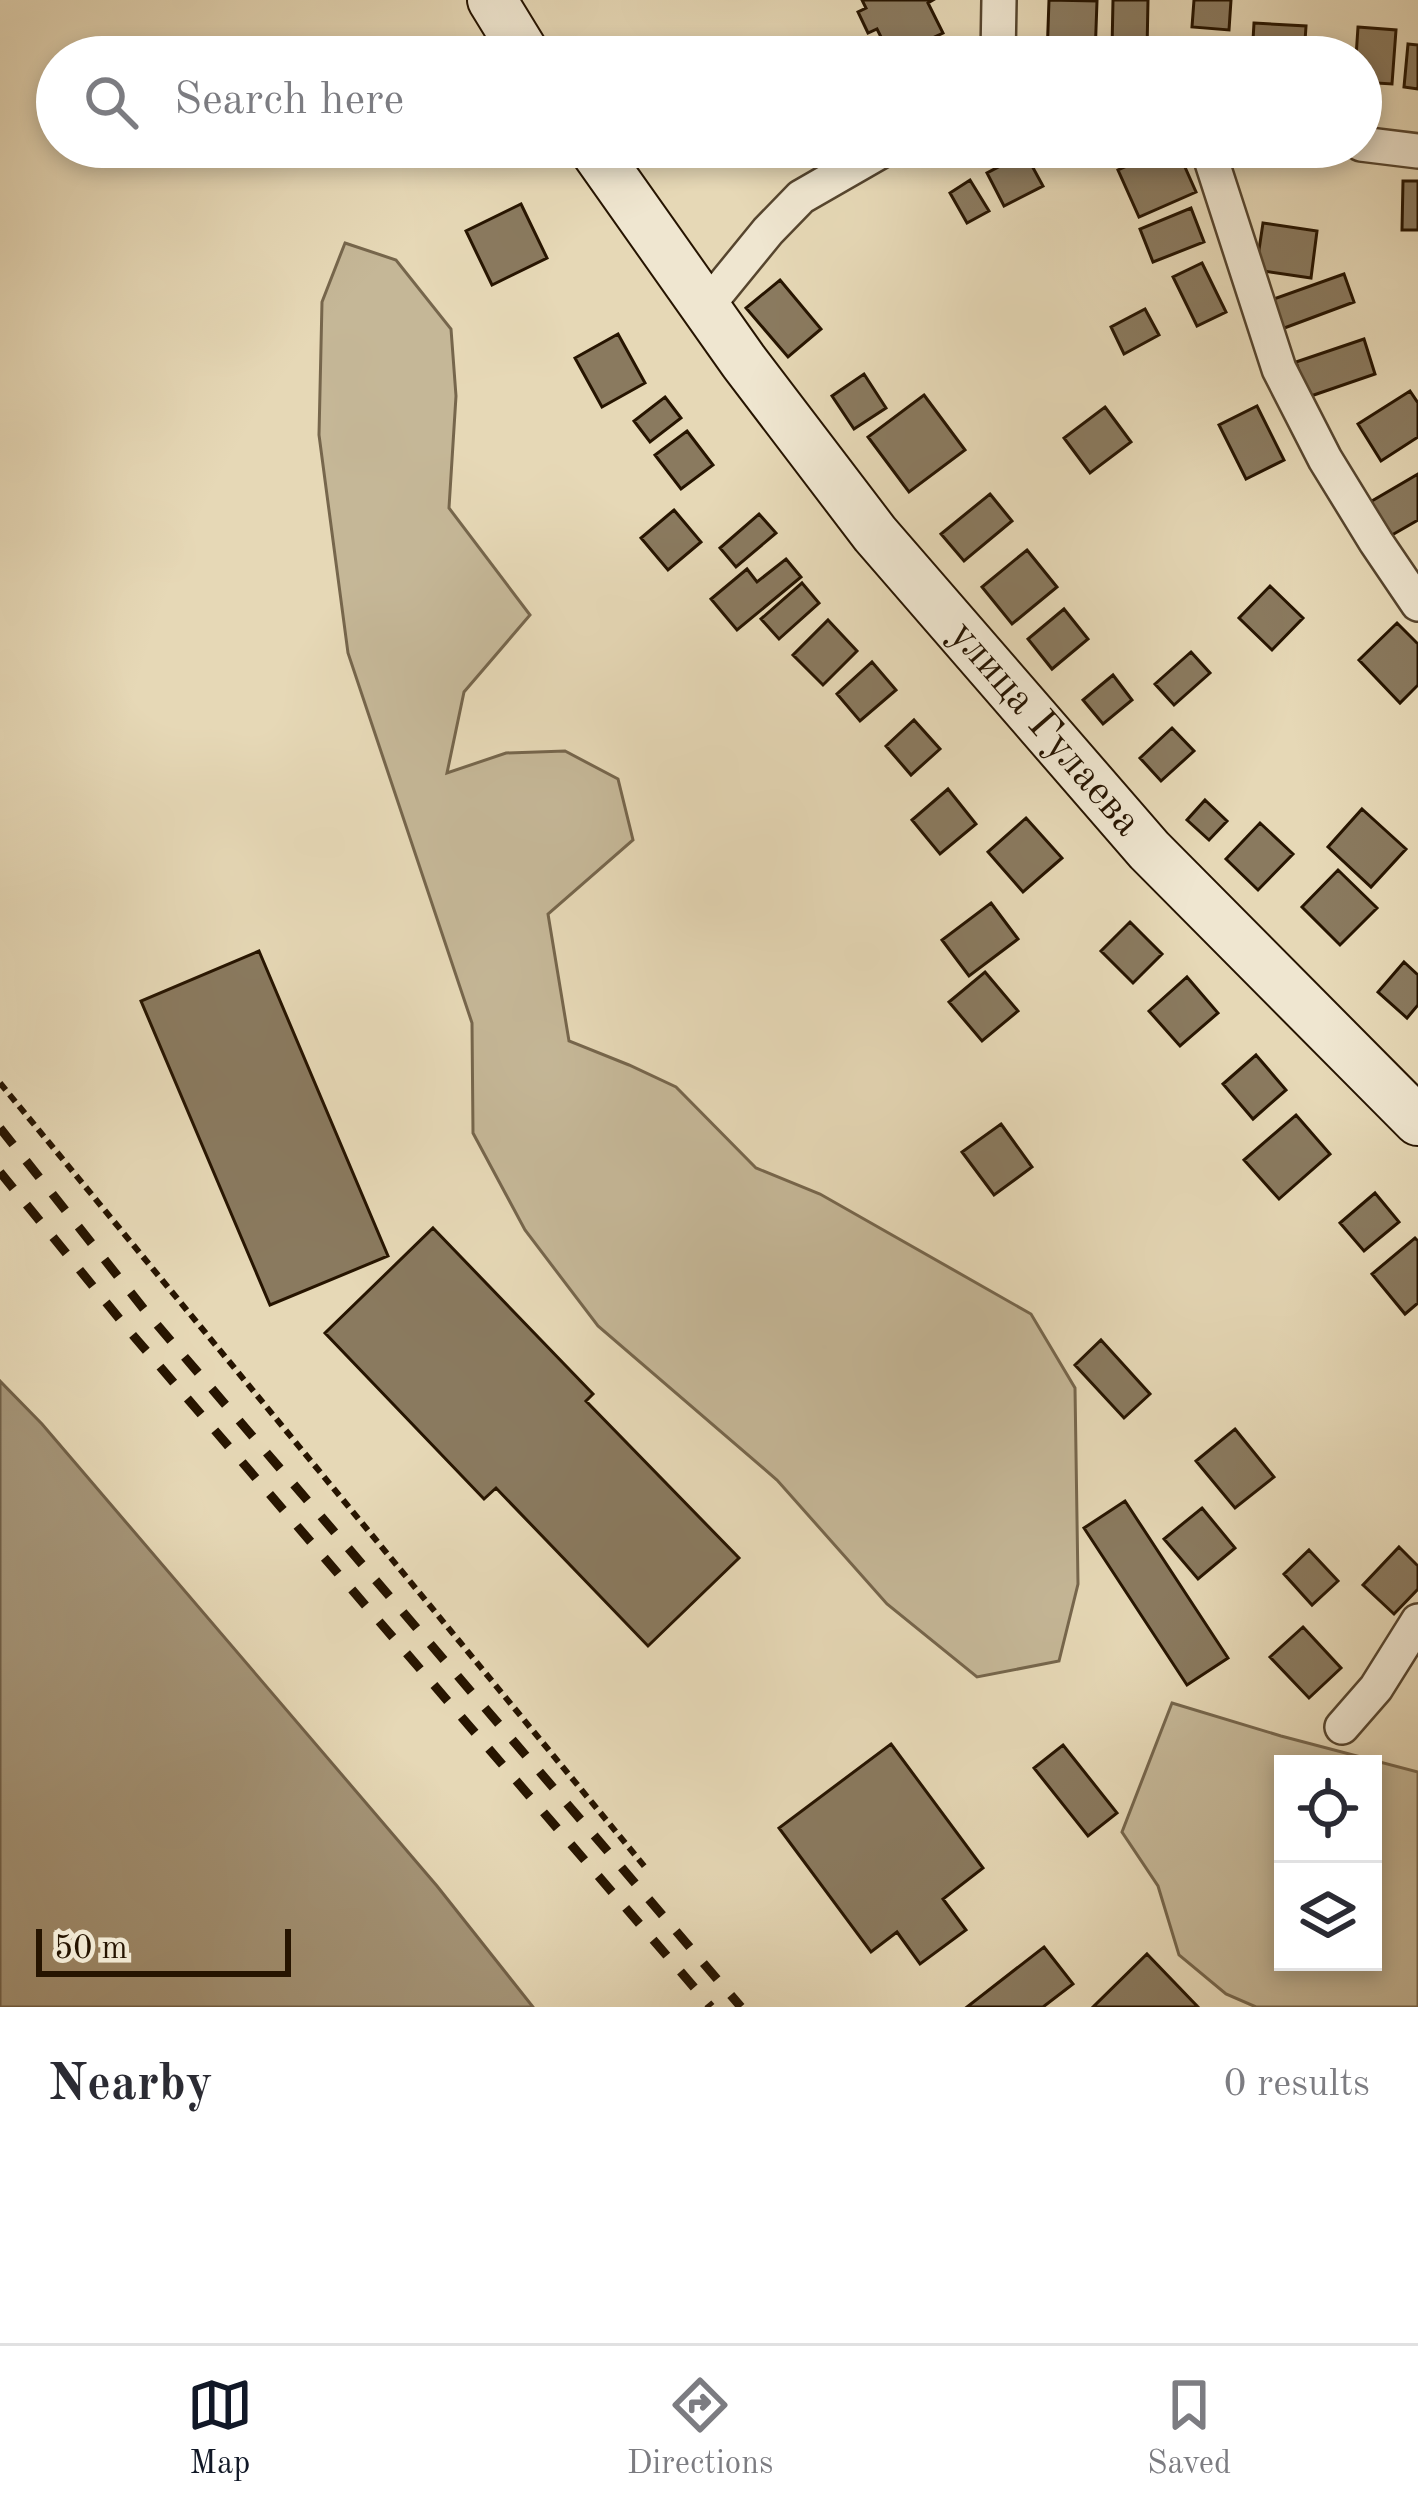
<!DOCTYPE html>
<html lang="en">
<head>
<meta charset="utf-8">
<style>
	:root { --surface:#fff; --page:#f2f2f3; --text:#2b2b33; --muted:#7c7c81; --line:#e1e1e2; --accent:#111827 }
	body { margin:0; font-family:"Old Standard TT",serif; background:var(--page); color:var(--text) }
	.controls { position:absolute; right:36px; bottom:36px; display:grid; overflow:hidden; border-radius:0px; box-shadow:0 6px 18px #0003 }
	.controls button { width:108px; height:108px; display:grid; place-items:center; padding:0; border:0; border-bottom:3px solid var(--line); background:var(--surface); color:var(--text); font:60px sans-serif }
	.scale { position:absolute; left:36px; bottom:30px; width:255px; box-sizing:border-box; padding-left:12px; border:6px solid #261400; border-top:0; font-size:33px; line-height:42px; white-space:nowrap; color:#261400; -webkit-text-stroke:9px #efe6d0; paint-order:stroke }
	.list { margin:0; padding:0; list-style:none }
	h2 { display:flex; justify-content:space-between; align-items:center; height:156px; margin:0; padding:0 48px; font-size:51px }
	h2 small { font-size:39px; font-weight:400; color:var(--muted) }
	.icon { flex:none; width:66px; height:66px; fill:none; stroke:currentColor; stroke-width:2; stroke-linecap:round; stroke-linejoin:round }
	.map { position:relative; flex:none; width:1418px; height:2007px; overflow:hidden }
	.search { position:absolute; background:var(--surface); box-shadow:0 6px 18px #0003; left:36px; right:36px; top:36px; height:132px; display:flex; align-items:center; gap:30px; box-sizing:border-box; padding:0 42px; border-radius:66px; color:var(--muted); font-size:45px }
	.sheet { height:336px; background:var(--surface) }
	nav { display:flex; justify-content:space-around; align-items:center; box-sizing:border-box; height:168px; border-top:3px solid var(--line); background:var(--surface); font-size:33px; color:var(--muted) }
	nav a { display:grid; justify-items:center; gap:6px }
	nav .on { color:var(--accent) }
	.map>svg:first-child { display:block }
	.green { fill:#c5b797; stroke:#76664c; stroke-width:3; fill-rule:evenodd }
	.water { fill:#a59578; stroke:#726148; stroke-width:3 }
	.building { fill:#8a7a5f; stroke:#261400; stroke-width:3 }
	.lines { fill:none; stroke-linecap:round; stroke-linejoin:round }
	.minor-casing { stroke:#56452e; stroke-width:38 }
	.secondary-casing { stroke:#261400; stroke-width:52 }
	.path { stroke:#261400; stroke-width:6; stroke-dasharray:9 6; stroke-linecap:butt }
	.minor { stroke:#efe6d0; stroke-width:33 }
	.secondary { stroke:#efe6d0; stroke-width:48 }
	.rail { stroke:#261400; stroke-width:9; stroke-dasharray:21 21; stroke-linecap:butt }
	.labels { text-anchor:middle; dominant-baseline:central; stroke-width:9; stroke-linejoin:round; paint-order:stroke }
	.street-label { font-size:42px; fill:#261400; stroke:#efe6d0 }
</style>
</head>
<body>
<div class="map">
<svg width="1418" height="2007" viewBox="0 0 1418 2007">
	<rect width="100%" height="100%" fill="#e6d8b6"/>
	<filter id="stains"><feTurbulence type="fractalNoise" baseFrequency=".00167" numOctaves="4"/><feColorMatrix values="0 0 0 0 .2 0 0 0 0 .09 0 0 0 0 .02 0 0 0 .5 -.17"/></filter>
	<radialGradient id="worn" r=".72"><stop offset=".6" stop-color="#630" stop-opacity="0"/><stop offset="1" stop-color="#630" stop-opacity=".3"/></radialGradient>
	<path class="green" d="M345,243L396,260L451,329L456,396L449,508L530,615L464,692L447,773L506,753L565,751L618,779L633,840L548,914L569,1041L629,1065L676,1087L756,1168L820,1194L1031,1314L1075,1388L1078,1584L1059,1661L977,1677L887,1604L777,1480L598,1326L525,1230L473,1133L472,1023L348,653L319,435L322,302Z
		M1172,1703L1281,1736L1418,1772V2007H1256L1226,1994L1179,1955L1158,1886L1122,1832ZM1283,1764H1373V1962H1283Z"/>
	<path class="water" d="M0,1381L42,1424L437,1886L533,2007H0Z"/>
	<path class="building" d="M862,0H933L928,3L943,33L891,57L877,29L868,33L858,12L866,8Z
		M1049,0L1097,1L1095,57H1047Z
		M1113,0H1148L1147,51L1112,49Z
		M1194,0H1231L1229,30L1192,27Z
		M1254,23L1306,26L1304,57H1252Z
		M1358,27L1396,30L1392,84L1361,82V57H1356Z
		M1408,44L1418,45V89L1404,87Z
		M1170,147H1176L1196,192L1139,217L1118,170Z
		M1025,153L1043,186L1004,206L987,173Z
		M970,180L989,211L967,223L950,193Z
		M1403,181H1418V230H1402Z
		M521,204L547,258L492,285L466,231Z
		M1191,208L1204,242L1153,262L1140,229Z
		M1263,223L1317,231L1311,278L1256,270Z
		M1202,263L1226,312L1197,326L1173,277Z
		M1344,274L1354,302L1279,330L1268,301Z
		M780,280L821,329L788,357L746,308Z
		M1145,309L1159,335L1124,354L1111,327Z
		M618,334L645,383L602,407L575,358Z
		M1364,339L1375,374L1308,397L1296,362Z
		M864,374L886,408L854,429L832,396Z
		M1410,391L1418,403V437L1381,461L1358,424Z
		M924,395L965,450L909,492L868,437Z
		M665,397L681,418L650,442L634,421Z
		M1257,406L1284,460L1246,479L1219,425Z
		M1105,407L1131,442L1090,473L1064,438Z
		M687,431L713,465L681,489L655,455Z
		M1418,474V520L1385,539L1365,505Z
		M990,494L1012,521L964,561L941,534Z
		M674,510L701,542L668,570L641,538Z
		M759,514L776,533L736,567L720,548Z
		M1027,550L1057,587L1012,624L982,587Z
		M786,559L801,577L737,630L711,599L747,569L757,582Z
		M802,583L819,603L779,639L761,619Z
		M1270,586L1303,618L1272,650L1239,618Z
		M1064,609L1088,639L1052,669L1028,639Z
		M828,620L857,651L823,685L793,655Z
		M1397,623L1418,644V685L1400,703L1359,660Z
		M1191,652L1210,673L1174,705L1155,684Z
		M872,662L896,690L860,721L837,694Z
		M1113,675L1132,700L1103,724L1083,700Z
		M914,720L940,749L911,775L886,746Z
		M1172,728L1194,751L1161,781L1140,758Z
		M948,789L976,824L940,854L912,820Z
		M1205,800L1227,821L1209,840L1187,820Z
		M1362,809L1406,849L1371,887L1328,847Z
		M1026,818L1062,858L1023,892L988,852Z
		M1260,823L1293,854L1258,890L1226,859Z
		M1338,870L1377,908L1340,945L1302,907Z
		M991,903L1018,939L969,976L942,940Z
		M1130,922L1162,954L1133,983L1101,951Z
		M259,951L388,1256L270,1305L141,1001Z
		M1404,962L1418,975V1005L1407,1018L1378,992Z
		M985,972L1018,1011L982,1041L949,1002Z
		M1187,977L1218,1013L1180,1046L1149,1011Z
		M1256,1055L1286,1090L1253,1119L1223,1084Z
		M1296,1115L1330,1154L1279,1199L1244,1160Z
		M1001,1124L1032,1167L994,1195L962,1152Z
		M1375,1193L1399,1222L1364,1251L1340,1223Z
		M433,1228L593,1394L586,1401L739,1558L648,1646L496,1488L484,1499L325,1333Z
		M1415,1238L1418,1241V1303L1405,1314L1372,1274Z
		M1101,1340L1150,1394L1124,1418L1075,1365Z
		M1235,1429L1274,1477L1235,1508L1196,1461Z
		M1125,1501L1228,1658L1187,1685L1084,1528Z
		M1202,1508L1235,1548L1198,1579L1164,1539Z
		M1399,1547L1418,1566V1589L1394,1614L1363,1585Z
		M1309,1550L1338,1581L1312,1605L1284,1574Z
		M1303,1627L1341,1668L1309,1698L1270,1657Z
		M891,1744L983,1868L943,1899L966,1930L920,1964L897,1932L871,1952L779,1828Z
		M1063,1745L1117,1813L1088,1836L1034,1768Z
		M1044,1947L1073,1984L1043,2007H967Z
		M1147,1954L1198,2007H1093Z"/>
	<g class="lines">
		<defs>
			<path id="minor" d="M998,57L999,0
				M1361,144L1418,151
				M1207,147L1279,369L1325,459L1376,542L1418,604
				M706,307L768,231L801,197L888,147
				M1342,1727L1376,1688L1418,1621"/>
			<g id="secondary">
				<path d="M492,0L527,57"/>
				<path id="s1" d="M592,147L744,362L875,534L1149,850L1418,1121"/>
			</g>
		</defs>
		<use href="#minor" class="minor-casing"/>
		<use href="#secondary" class="secondary-casing"/>
		<path class="path" d="M0,1083L645,1867"/>
		<use href="#minor" class="minor"/>
		<use href="#secondary" class="secondary"/>
		<path class="rail" d="M0,1128L147,1313L741,2007
			M0,1172L131,1333L711,2007"/>
	</g>
	<g class="labels">
		<g class="street-label">
			<text stroke="none"><textPath href="#s1" startOffset="738">улица Гулаева</textPath></text>
		</g>
	</g>
	<rect width="100%" height="100%" filter="url(#stains)"/>
	<rect width="100%" height="100%" fill="url(#worn)"/>
</svg>
<div class="controls">
<button><svg class="icon" aria-label="locate" viewBox="0 0 24 24"><circle cx="12" cy="12" r="6"/><path d="M12 2v4M12 18v4M2 12h4M18 12h4"/></svg></button>
<button><svg class="icon" aria-label="layers" viewBox="0 0 24 24"><path d="M12 4l9 5-9 5-9-5zM3 14l9 5 9-5"/></svg></button>
</div>
<div class="scale">50 m</div>
<div class="search"><svg class="icon" aria-label="search" viewBox="0 0 24 24"><circle cx="10" cy="10" r="6"/><path d="M15 15l6 6"/></svg>Search here</div>
</div>
<section class="sheet">
<h2>Nearby<small>0 results</small></h2>
<ul class="list">
</ul>
</section>
<nav>
<a class="on"><svg class="icon" aria-label="map" viewBox="0 0 24 24"><path d="M3 6l6-2 6 2 6-2v14l-6 2-6-2-6 2zM9 4v14M15 6v14"/></svg>Map</a>
<a><svg class="icon" aria-label="directions" viewBox="0 0 24 24"><path d="M12 3l9 9-9 9-9-9zM9 14v-3h6M13 9l2 2-2 2"/></svg>Directions</a>
<a><svg class="icon" aria-label="saved" viewBox="0 0 24 24"><path d="M7 4h10v16l-5-4-5 4z"/></svg>Saved</a>
</nav>
</body>
</html>
